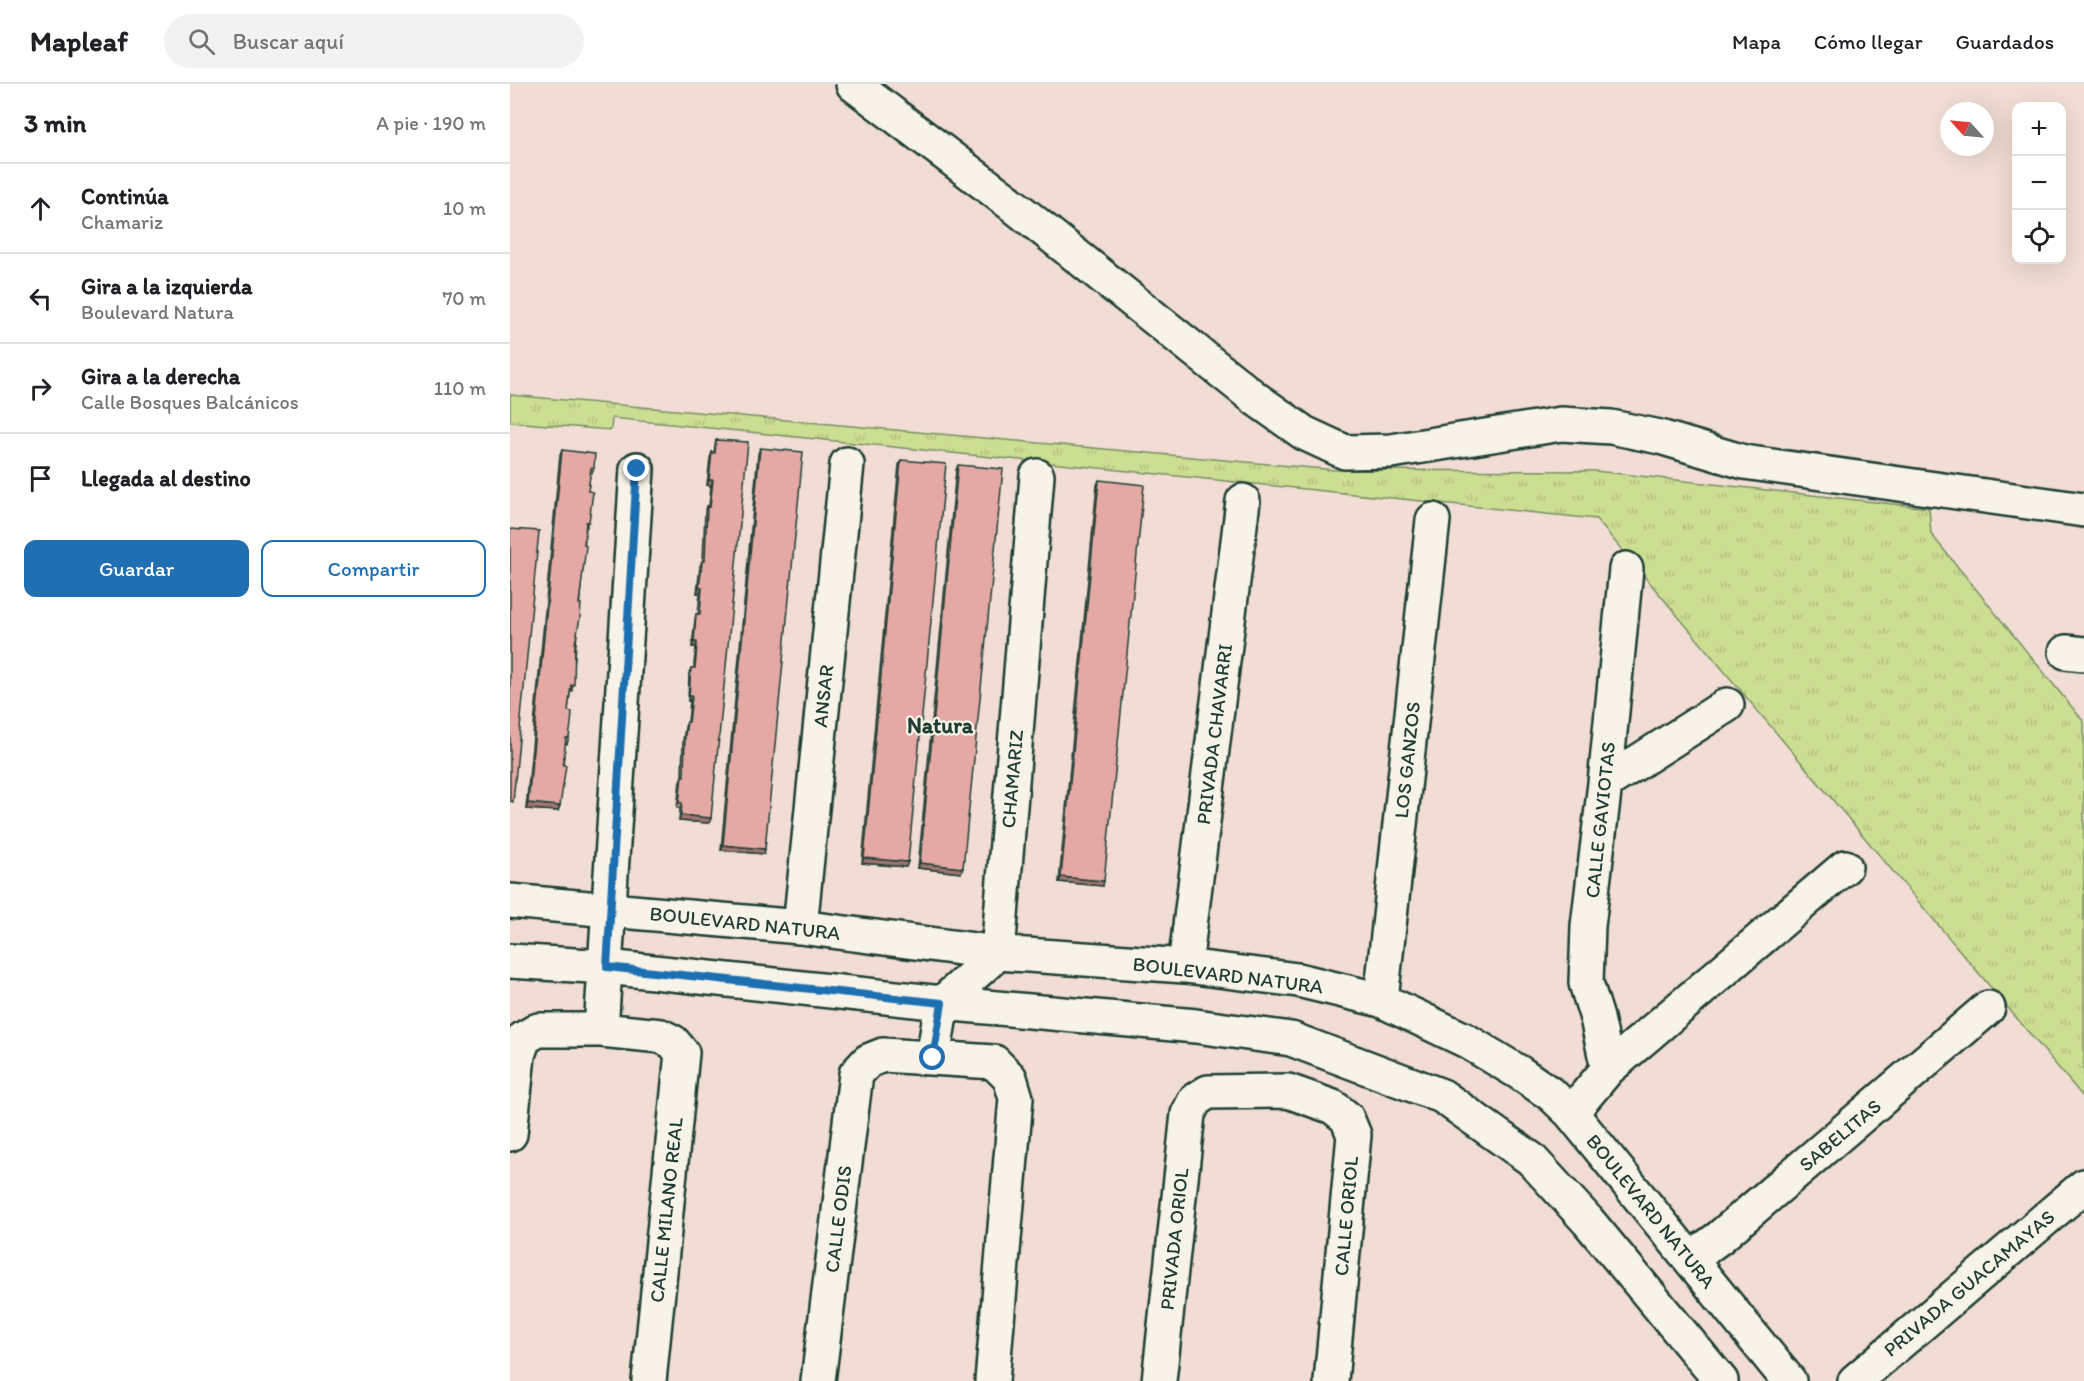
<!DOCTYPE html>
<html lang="es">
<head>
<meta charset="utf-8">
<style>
	:root { --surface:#fff; --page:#f2f2f2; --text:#202124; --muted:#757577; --line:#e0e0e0; --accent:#1f6fb2 }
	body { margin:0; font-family:Itim,sans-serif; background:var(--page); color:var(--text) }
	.controls { position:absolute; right:18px; top:18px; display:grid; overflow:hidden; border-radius:12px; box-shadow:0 6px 24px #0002 }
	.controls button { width:54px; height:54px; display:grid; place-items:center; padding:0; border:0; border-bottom:2px solid var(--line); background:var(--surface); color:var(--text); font:30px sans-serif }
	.compass { position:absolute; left:1430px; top:18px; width:54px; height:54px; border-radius:50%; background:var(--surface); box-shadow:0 6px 24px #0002; rotate:297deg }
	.stop { position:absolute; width:18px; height:18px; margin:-14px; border:4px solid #1f6fb2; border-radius:50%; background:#fff }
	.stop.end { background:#1f6fb2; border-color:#fff; box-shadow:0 2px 6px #0008 }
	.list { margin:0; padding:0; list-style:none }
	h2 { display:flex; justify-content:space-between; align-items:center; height:78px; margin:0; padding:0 24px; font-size:26px }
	h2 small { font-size:20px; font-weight:400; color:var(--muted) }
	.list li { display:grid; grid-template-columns:39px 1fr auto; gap:18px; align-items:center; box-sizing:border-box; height:90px; padding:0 24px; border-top:2px solid var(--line) }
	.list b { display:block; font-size:22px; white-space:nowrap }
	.list p { margin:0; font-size:20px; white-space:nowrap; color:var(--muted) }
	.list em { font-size:20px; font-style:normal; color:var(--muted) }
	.actions { display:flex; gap:12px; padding:18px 24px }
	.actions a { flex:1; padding:14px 0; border:2px solid var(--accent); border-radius:12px; text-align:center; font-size:21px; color:var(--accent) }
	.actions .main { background:var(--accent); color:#fff }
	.icon { flex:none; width:33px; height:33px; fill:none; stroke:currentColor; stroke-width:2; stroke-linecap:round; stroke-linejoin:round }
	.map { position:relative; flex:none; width:1574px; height:1297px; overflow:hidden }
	header { display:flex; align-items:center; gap:36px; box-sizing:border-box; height:84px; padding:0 30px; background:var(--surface); border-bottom:2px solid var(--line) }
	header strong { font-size:28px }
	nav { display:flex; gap:33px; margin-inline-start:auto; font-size:21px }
	.search { width:420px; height:54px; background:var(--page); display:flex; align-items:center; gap:15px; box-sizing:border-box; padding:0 21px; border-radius:33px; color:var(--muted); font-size:22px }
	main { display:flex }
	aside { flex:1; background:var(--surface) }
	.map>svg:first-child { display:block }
	.grass { fill:url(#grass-tufts); stroke:#768e63; stroke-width:1.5 }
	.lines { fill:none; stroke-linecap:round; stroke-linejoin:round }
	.minor-casing { stroke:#1f3d34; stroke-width:38 }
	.minor { stroke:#f7f3e8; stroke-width:33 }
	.wall { fill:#c4918d; stroke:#1f3d34; stroke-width:1.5 }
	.shaded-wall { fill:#a07673; stroke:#1f3d34; stroke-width:1.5 }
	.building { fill:#e4a9a4; stroke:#1f3d34; stroke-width:1.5 }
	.route { stroke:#1f6fb2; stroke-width:8 }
	.labels { text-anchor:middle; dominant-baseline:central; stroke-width:4.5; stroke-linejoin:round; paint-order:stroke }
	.street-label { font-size:20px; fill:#1f3d34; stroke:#f7f3e8 }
	.quarter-label { font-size:22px; font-weight:bold; fill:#1f3d34; stroke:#f7f3e8 }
</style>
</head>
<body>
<header>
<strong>Mapleaf</strong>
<div class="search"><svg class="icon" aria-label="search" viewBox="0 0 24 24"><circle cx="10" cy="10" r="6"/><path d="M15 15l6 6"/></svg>Buscar aquí</div>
<nav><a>Mapa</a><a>Cómo llegar</a><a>Guardados</a></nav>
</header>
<main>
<aside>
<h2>3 min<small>A pie · 190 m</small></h2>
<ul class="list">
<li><svg class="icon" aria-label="ahead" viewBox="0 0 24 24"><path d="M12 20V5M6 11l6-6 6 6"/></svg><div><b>Continúa</b><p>Chamariz</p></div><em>10 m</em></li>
<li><svg class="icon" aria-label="left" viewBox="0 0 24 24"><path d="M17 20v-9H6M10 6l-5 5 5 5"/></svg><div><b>Gira a la izquierda</b><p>Boulevard Natura</p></div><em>70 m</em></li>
<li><svg class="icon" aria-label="right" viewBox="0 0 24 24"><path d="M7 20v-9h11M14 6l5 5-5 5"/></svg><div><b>Gira a la derecha</b><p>Calle Bosques Balcánicos</p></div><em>110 m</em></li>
<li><svg class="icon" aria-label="arrive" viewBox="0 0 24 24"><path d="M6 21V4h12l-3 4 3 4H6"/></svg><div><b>Llegada al destino</b></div></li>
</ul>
<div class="actions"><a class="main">Guardar</a><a>Compartir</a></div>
</aside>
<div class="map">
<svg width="1574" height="1297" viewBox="0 0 1574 1297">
	<defs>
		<pattern id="grass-tufts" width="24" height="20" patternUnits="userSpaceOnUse" patternTransform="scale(1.5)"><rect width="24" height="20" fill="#ccde92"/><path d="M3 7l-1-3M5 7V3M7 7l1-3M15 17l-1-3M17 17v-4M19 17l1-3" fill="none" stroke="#afbf7e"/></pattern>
	</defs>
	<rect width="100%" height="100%" fill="#f1ddd4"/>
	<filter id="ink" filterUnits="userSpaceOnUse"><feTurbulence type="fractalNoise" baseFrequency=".0167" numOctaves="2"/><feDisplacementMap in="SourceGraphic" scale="12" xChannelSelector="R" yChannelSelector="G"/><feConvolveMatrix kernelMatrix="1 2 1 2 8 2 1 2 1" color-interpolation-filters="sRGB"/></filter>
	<g filter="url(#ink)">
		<path class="grass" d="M0,311L825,386L1085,387L1419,424L1421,450L1574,638V1014L1086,435L102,334L101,346L0,338Z"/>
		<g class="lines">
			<defs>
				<path id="minor" d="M343,0L499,118L746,315L794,349L835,368L881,367L1051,340L1101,343L1150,353L1234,378L1574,426
					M1556,568L1574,570
					M1095,699L1217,621
					M0,817L290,843L488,869L675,882L788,896L871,916L955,956L1010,989L1042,1011L1061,1029L1279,1297
					M290,843L337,380
					M0,877L97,883L432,919L686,942L781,955L932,1012L1021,1075L1078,1137L1211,1297
					M675,882L733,417
					M871,916L923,436
					M91,946L127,385
					M423,974L432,919L488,869L527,392
					M1098,985L1335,783
					M1061,1029L1098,985L1087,934L1076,899L1078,842L1095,699L1116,485
					M0,1050L8,971L14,954L28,946H91L151,952L163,958L172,969L139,1297
					M1180,1175L1209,1154L1478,924
					M308,1297L346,990L358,977L373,971L484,978L500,994L506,1014L482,1297
					M649,1297L678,1030L685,1016L698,1008L778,1007L823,1023L837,1034L844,1051L821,1297
					M1345,1297L1574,1102"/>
			</defs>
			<use href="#minor" class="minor-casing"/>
			<use href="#minor" class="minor"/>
		</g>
		<path class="wall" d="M206,356L201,734L199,739L169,737L170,724H167L170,697L172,692L173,656L175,643L177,638H178L180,617H178L179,589L181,584H184V579L186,563H182L185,535L186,530H188L190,509H187L190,482L192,477H193L195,427L197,422H199L201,402L197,401L200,374L202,368L204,369L205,361Z
			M250,364L255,765L254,770L211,766L248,370Z
			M52,366L84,384L82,389H80L78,407L77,443H76L62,607H60L58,627L59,654L57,660L55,659L48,727L16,725L50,371Z
			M391,376L396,783L352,779L389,381Z
			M448,381L451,789L408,784L446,386Z
			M589,396L593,802L549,798L587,401Z"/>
		<path class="shaded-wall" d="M199,396H203L201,402L197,401Z
			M189,503L192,504L190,509H187Z
			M184,558H187L186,563H182Z
			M179,612H182L180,617H178Z
			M18,719L50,722L48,727L16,725Z
			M171,731L201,734L199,739L169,737Z
			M213,761L255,765L254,770L211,766Z
			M354,774L398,778L396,783L352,779Z
			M410,779L453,784L451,789L408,784Z
			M551,793L594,797L593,802L549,798Z"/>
		<path class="building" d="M206,356L238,358L201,734L171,731L172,719H169L172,692H174L175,651L177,638H179L182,612H179L181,584H185L186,574L187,558H184L186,530H190L192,504L189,503L191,489L192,477H195L197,422L200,423L203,396H199L202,368L205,369Z
			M250,364L293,368L255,765L213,761Z
			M52,366L85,370L84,384H81L78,407L83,408L79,438H76L74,461L76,462L69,520H71L70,534L65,560L64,601H61L58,627L62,628L61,640L59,654H56L53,681H56L50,722L18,719Z
			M391,376L436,380L398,778L354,774Z
			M448,381L493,385L453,784L410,779Z
			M589,396L634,401L594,797L551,793Z
			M0,445L29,447L3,718L0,717Z"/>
	</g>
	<g class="lines" filter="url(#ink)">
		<path class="route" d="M127,385L97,883L432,919L423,974"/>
	</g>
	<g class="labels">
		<g class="street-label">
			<text transform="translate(313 612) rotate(-84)">ANSAR</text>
			<text transform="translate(704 650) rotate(-83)">PRIVADA CHAVARRI</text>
			<text transform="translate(897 676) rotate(-84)">LOS GANZOS</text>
			<text transform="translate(502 695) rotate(-85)">CHAMARIZ</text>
			<text transform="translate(1090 736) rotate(-84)">CALLE GAVIOTAS</text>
			<text transform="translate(235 839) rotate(6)">BOULEVARD NATURA</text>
			<text transform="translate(718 891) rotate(7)">BOULEVARD NATURA</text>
			<text transform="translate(1330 1051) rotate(-40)">SABELITAS</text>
			<text transform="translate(156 1126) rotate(-84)">CALLE MILANO REAL</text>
			<text transform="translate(1141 1127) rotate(51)">BOULEVARD NATURA</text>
			<text transform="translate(836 1132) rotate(-85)">CALLE ORIOL</text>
			<text transform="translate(328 1135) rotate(-83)">CALLE ODIS</text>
			<text transform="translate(664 1155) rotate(-84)">PRIVADA ORIOL</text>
			<text transform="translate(1459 1199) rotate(-40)">PRIVADA GUACAMAYAS</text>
		</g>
		<g class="quarter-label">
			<text x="430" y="641">Natura</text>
		</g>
	</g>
</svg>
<div class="controls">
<button>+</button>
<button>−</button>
<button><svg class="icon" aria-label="locate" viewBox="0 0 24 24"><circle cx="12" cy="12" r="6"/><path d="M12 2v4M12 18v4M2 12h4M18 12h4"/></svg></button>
</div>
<svg class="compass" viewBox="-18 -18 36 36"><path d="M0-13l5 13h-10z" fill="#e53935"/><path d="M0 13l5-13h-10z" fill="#757577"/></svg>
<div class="stop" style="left:423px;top:974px"></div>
<div class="stop end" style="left:127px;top:385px"></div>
</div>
</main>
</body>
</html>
